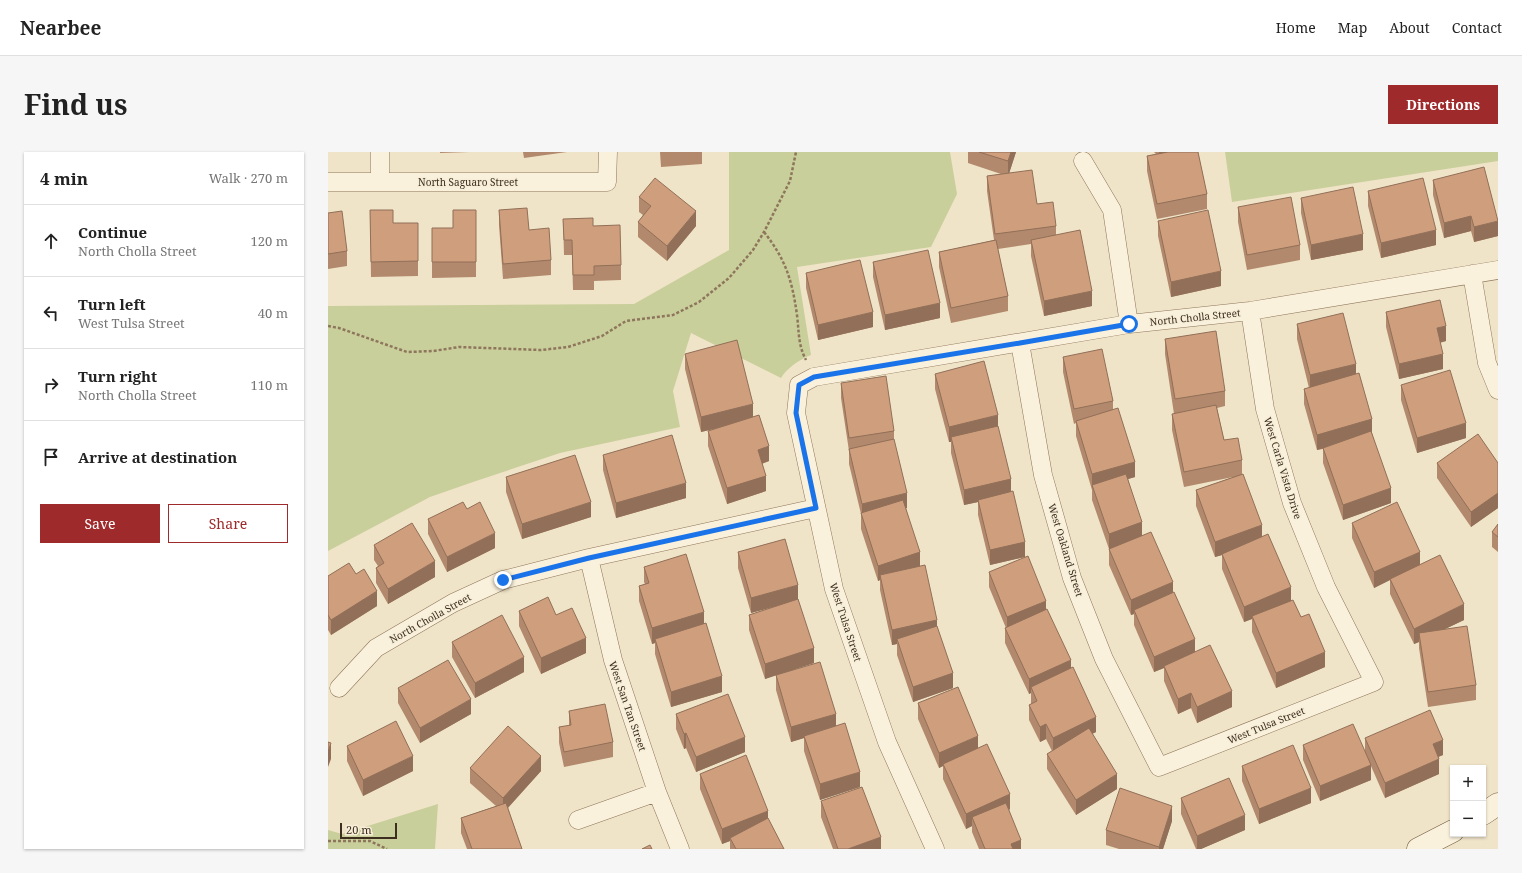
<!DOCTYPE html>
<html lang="en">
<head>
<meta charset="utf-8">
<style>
	:root { --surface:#fff; --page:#f6f6f6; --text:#222; --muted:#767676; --line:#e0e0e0; --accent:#9e2a2b }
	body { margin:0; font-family:"Noto Serif",serif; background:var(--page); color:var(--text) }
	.controls { position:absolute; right:12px; bottom:12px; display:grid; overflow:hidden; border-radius:0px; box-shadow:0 1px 3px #0004 }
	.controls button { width:36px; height:36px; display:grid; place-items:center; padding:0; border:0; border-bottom:1px solid var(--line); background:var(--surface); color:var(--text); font:20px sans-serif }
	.scale { position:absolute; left:12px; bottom:10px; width:57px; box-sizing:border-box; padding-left:4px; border:2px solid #3d2e20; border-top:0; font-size:11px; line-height:14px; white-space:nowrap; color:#3d2e20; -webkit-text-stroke:3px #f7eed8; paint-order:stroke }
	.stop { position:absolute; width:12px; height:12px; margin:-9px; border:3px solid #1a73e8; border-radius:50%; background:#fff }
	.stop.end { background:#1a73e8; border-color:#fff; box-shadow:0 1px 4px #0008 }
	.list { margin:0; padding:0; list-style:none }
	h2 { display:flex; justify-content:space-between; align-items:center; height:52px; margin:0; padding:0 16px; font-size:17px }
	h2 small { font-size:13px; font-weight:400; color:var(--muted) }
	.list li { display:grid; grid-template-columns:26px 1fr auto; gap:12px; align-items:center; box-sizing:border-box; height:72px; padding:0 16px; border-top:1px solid var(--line) }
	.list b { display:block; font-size:15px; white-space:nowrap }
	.list p { margin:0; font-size:13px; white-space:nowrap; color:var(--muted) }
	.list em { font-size:13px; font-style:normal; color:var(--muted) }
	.actions { display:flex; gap:8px; padding:12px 16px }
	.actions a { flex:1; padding:9px 0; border:1px solid var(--accent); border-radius:0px; text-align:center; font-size:14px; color:var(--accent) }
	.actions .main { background:var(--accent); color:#fff }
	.icon { flex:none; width:22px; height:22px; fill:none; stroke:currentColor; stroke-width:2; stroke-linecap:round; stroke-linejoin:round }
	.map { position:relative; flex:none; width:1170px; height:697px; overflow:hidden; border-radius:0px }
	header { display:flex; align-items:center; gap:24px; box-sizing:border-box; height:56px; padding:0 20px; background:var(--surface); border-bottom:1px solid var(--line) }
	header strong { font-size:19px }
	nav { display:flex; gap:22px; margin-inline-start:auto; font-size:14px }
	.intro { display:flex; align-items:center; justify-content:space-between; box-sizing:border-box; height:96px; padding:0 24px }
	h1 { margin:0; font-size:28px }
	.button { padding:10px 18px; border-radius:0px; background:var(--accent); color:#fff; font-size:14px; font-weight:700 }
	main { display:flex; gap:24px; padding:0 24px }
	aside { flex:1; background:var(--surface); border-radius:0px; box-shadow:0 1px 3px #0004 }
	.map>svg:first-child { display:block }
	.green { fill:#c9cf9b }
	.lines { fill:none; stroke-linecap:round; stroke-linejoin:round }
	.street-casing { stroke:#8d765c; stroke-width:19 }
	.secondary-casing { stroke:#6f573f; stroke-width:23 }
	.path { stroke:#8d765c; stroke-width:2.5; stroke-dasharray:3 2; stroke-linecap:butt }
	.street { stroke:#faf1dc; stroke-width:18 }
	.secondary { stroke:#faf1dc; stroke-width:22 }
	.wall { fill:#b2896c }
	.shaded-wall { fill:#916f58 }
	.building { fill:#cf9f7d; stroke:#916f58 }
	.route { stroke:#1a73e8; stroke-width:5 }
	.labels { text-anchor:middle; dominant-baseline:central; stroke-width:3; stroke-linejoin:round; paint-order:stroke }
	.street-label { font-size:10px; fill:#3d2e20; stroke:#f7eed8 }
</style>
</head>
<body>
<header>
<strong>Nearbee</strong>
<nav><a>Home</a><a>Map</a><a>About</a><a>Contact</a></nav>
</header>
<div class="intro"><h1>Find us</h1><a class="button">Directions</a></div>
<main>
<aside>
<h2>4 min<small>Walk · 270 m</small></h2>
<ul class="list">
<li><svg class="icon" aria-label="ahead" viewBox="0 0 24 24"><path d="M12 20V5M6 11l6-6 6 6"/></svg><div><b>Continue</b><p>North Cholla Street</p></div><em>120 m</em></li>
<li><svg class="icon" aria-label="left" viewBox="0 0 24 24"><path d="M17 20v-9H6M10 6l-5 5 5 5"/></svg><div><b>Turn left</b><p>West Tulsa Street</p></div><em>40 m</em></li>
<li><svg class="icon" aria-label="right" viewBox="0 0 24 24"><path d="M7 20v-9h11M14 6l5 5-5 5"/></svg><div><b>Turn right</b><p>North Cholla Street</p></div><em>110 m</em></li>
<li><svg class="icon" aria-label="arrive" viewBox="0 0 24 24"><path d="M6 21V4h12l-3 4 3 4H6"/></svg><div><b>Arrive at destination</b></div></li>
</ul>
<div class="actions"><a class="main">Save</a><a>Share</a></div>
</aside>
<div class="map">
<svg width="1170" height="697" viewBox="0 0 1170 697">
	<rect width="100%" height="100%" fill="#f0e4c8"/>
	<path class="green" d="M401,0H622L629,42L603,95L469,115L483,203C472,207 459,216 453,226L363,181L345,239L352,275L232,301L148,329L102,345L0,399V154L306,152L401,98Z
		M897,0H1170V9L904,50Z
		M110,652L107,697H0V678L14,682Z"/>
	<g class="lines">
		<defs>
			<path id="street" d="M755,9L784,58L801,172
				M52,29V0
				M0,30H279L280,0
				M1144,122L1159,211L1170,238
				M692,191L715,323L744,426L776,507L831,615L1046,530L998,435L964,351L937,257L922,159
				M261,406L285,508L329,640L352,697
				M11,536L48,496L125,451L175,428L261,406L488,356
				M250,668L329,640
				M607,697L559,590L506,437L468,261L471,233L486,225L801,172L922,159L1170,118"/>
			<path id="secondary" d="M1155,662L1170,652
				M1090,697L1125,679"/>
		</defs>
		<use href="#street" class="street-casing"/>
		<use href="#secondary" class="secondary-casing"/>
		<path class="path" d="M436,80C458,108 464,128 469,163C471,179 470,193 478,208
			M0,174L11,176L79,200L105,199L131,195L213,198L240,195L274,184L298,169L345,163L371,150L401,126L425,98L436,80L462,29L468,0
			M0,689H42L59,697"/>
		<use href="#street" class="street"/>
		<use href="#secondary" class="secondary"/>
	</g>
	<path class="wall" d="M112,0H142L112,1Z
		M195,0H239L196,6Z
		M332,0H374V12L333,15Z
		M640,0H688L681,21L728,74V83L764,154L716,164L703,104V92L670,97L680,144V159L623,171L611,115V100L666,88L659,39V24L673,22L640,11Z
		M826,0H870L879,42V57L829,67L819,19V4L828,2Z
		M1105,28L1170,84L1146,90L1143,79L1116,86L1105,43Z
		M1040,39L1108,93L1053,106L1040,54Z
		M311,45L368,74L339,109L310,85V70L315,63L311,60Z
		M973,46L1035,98L983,108L973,61Z
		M910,55L972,93V108L919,118L910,70Z
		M42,58L65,71H90V124L43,125Z
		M148,58V125L104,126V76H125Z
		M171,58L201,78L223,108V123L175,127L171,73Z
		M0,61L19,99V114L0,117Z
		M235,67L265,74L293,113V128L266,129V138H245L244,103H236Z
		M830,69L893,134L843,145L830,84Z
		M545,110L612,166L557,178L545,125Z
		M478,121L545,175L490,188L478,136Z
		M1058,160L1118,189L1112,191L1115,217L1071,227L1058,175Z
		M969,172L1028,222L1063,351L1015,368L995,311V297L989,298L976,252V237L981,236L969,187Z
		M837,187L897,239V254L889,256L896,288L914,308V322L934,385L963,448L973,465L997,515L948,536L924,480V467L916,470L894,417V403L887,405L868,354V338L905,325L856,335L844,278V262H846L837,202Z
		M357,202L425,265L441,309L434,312L438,339L399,352L380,294V279L395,275L373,280L357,217Z
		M735,205L785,249V258L807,325L800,327L814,383L845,441L867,500L904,555L869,571L863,556L850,562L836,529V516L826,520L806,473V462L803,463L781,413V397L790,394L781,397L764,348V338L748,284V271L746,272L735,220Z
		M607,222L670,276L697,405L662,413L650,363V350L636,353L623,301V290H621L607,237Z
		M513,231L566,279V290L579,356H578L592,414L609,475L625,536L585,550L569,503V492L564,493L552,438V428L550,429L533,377V362L521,312V299L513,246Z
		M1073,233L1138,286L1089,301L1073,248Z
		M275,303L358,346L288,366L275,318Z
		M1109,311H1170V356L1143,375L1109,326Z
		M178,325L263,365L194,387L178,340Z
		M139,357L167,396L119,420L100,382V367Z
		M1024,371L1092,412L1136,468L1115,478L1148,533V548L1100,555L1091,496V490L1086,492L1062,442V428L1046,436L1024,386Z
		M1170,372V400L1164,395V380Z
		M46,393L107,425L60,452L48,431V416L50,414L46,408Z
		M410,400L470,447L486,511L466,517L508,574L532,635L492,648L476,599V586L463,590L448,538V523L437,527L421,478V463L448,454L423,461L410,416Z
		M316,415L376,472L394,540L343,555L327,502V491L324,492L311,449V434L317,432L316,430Z
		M661,420L718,458L743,516L768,580L764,582L789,637L748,663L719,617V602L724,599L718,587L712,590L701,568V553L703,552V541L701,542L677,491V476H678L661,435Z
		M0,424L49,454L3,483L0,478Z
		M191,459L228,463L258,501L213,522L191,474Z
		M124,490L196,520L147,546L124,505Z
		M70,536L143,562L92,591L70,551Z
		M590,551L650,596L682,657L681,658L693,697H651L644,680V674L638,677L615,627V614L611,616L590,567Z
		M241,559L285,590V605L236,615L231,591V575L241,574Z
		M348,562L417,600L368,620L358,596L356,597L348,577Z
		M1037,586L1115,603L1110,605L1111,622L1057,646L1043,614V628L992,649L975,608V593L1037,600Z
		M19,594L85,619L35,644L19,609Z
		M914,614L983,651L931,672L914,629Z
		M142,616L213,619L180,656L194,697H139L133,681V666L168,654L142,631Z
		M372,622L440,667L456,697H402V689L394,692L372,637Z
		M853,646L917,678L873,697H868L853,662Z
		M493,649L553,697H505L493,665Z
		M844,669L835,697H791L778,693V678Z"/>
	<path class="shaded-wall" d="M683,0H688L680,25V9Z
		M831,0H841L831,6Z
		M368,59V74L339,109V94Z
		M1143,64V79L1116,86V71Z
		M1170,69V84L1146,90V75Z
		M1108,78V93L1053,106V91Z
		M1035,82V98L983,108V93Z
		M893,119V134L843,145V130Z
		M764,139V154L716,164V149Z
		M612,151V166L557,178V163Z
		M545,160V175L490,188V173Z
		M1118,174V189L1109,191V176Z
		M1115,202V217L1071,227V212Z
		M1028,212V227L982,238V223Z
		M425,252V267L373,280V265Z
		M670,263V278L623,285V290H621V275Z
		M1044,267V282L989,298V283Z
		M1138,271V286L1089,301V286Z
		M441,294V309L430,313V298Z
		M807,310V325L765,337L764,333V338V322Z
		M438,324V339L399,352V336Z
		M683,327V342L650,348V350L636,353V338Z
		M358,331V346L288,366V351Z
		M1063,336V351L1015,368V353Z
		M579,341V356L534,367V352Z
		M1170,341V356L1143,375V360Z
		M263,350V365L194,387V372Z
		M814,370V386L781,397V382Z
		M934,373V389L894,402V403L887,405V390Z
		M167,381V396L119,420V405Z
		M697,390V405L662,413V398Z
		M592,400V415L552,423V428L550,429V414Z
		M1092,400V415L1062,427V428L1046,436V420Z
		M107,409V425L60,452V437Z
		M845,430V445L806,458V462L803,463V448Z
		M470,433V448L423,461V446Z
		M963,435V451L924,464V467L916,470V455Z
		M49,439V454L3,483V468Z
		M718,449V465L679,480V465Z
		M1136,452V468L1092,489L1091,481V490L1086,492V477Z
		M376,460V476L327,487V491L324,492V476Z
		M609,468V483L569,487V492L564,493V478Z
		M258,486V501L213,522V506Z
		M867,487V502L836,514V516L826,520V505Z
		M486,496V511L437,527V512Z
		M997,500V515L948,536V521Z
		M196,505V520L147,546V531Z
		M743,508V523L703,535V541L701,542V527Z
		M625,521V536L585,550V535Z
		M394,524V540L343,555V540Z
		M904,539V555L869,571V555Z
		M863,541V556L850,562V547Z
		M143,547V562L92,591V576Z
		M508,562V577L476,584V586L463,590V575Z
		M768,565V580L725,601V586Z
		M718,572V587L712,590V575Z
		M358,581V596L356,597V582Z
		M650,584V600L615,612V614L611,616V601Z
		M417,585V600L368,620V605Z
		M1115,588V603L1105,607V592Z
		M3,591V607L0,615V600Z
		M85,604V619L35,644V628Z
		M213,604V619L175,661V646Z
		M1111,607V622L1057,646V631Z
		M1043,613V628L992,649V634Z
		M532,620V635L492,648V632Z
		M789,622V637L748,663V648Z
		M983,636V651L931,672V657Z
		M682,642V657L647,673L644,665V674L638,677V662Z
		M844,654V669L835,697H831V695Z
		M440,659V674L402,686V689L394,692V677Z
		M917,663V678L873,697H869V684Z
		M553,685V697H520Z
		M693,688V697H683V692Z"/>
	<path class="building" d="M651,0H683L680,9Z
		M840,0H870L879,42L829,52L819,4Z
		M1156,15L1170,69L1146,75L1143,64L1116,71L1105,28Z
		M704,18L709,52L725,50L728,74L667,82L659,24Z
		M327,26L368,59L339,94L310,70L323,54L311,45Z
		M1095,26L1108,78L1053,91L1040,39Z
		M1025,35L1035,82L983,93L973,46Z
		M963,45L972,93L919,103L910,55Z
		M199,56L201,78L221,76L223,108L175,112L171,58Z
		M42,58H65V71H90V109L43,110Z
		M125,58H148V110H104V76H125Z
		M880,58L893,119L843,130L830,69Z
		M14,59L19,99L0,102V61Z
		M265,66V74L292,73L293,113L266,114V123H245L244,88H236L235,67Z
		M752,78L764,139L716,149L703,88Z
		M668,88L680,144L623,156L611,100Z
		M600,98L612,151L557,163L545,110Z
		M532,108L545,160L490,173L478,121Z
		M1112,148L1118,174L1109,176L1115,202L1071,212L1058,160Z
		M1015,161L1028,212L982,223L969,172Z
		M888,179L897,239L847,247L837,187Z
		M409,188L425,252L373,265L357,202Z
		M774,197L785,249L746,257L735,205Z
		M656,209L670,263L621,275L607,222Z
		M1122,218L1138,271L1089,286L1073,233Z
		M1031,221L1044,267L989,283L976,237Z
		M558,224L566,279L521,286L513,231Z
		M888,253L896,288L910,286L914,308L856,320L844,262Z
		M790,256L807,310L764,322L748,269Z
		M431,263L441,294L430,298L438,324L399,336L380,279Z
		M670,274L683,327L636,338L623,285Z
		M1043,279L1063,336L1015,353L995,296Z
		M1150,282L1170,311V341L1143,360L1109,311Z
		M344,283L358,331L288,351L275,303Z
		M566,287L579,341L534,352L521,297Z
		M247,303L263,350L194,372L178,325Z
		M798,322L814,370L781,382L764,333Z
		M915,322L934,373L887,390L868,338Z
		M685,339L697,390L662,398L650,348Z
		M575,348L592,400L550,414L533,361Z
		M135,350L139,357L152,350L167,381L119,405L100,367Z
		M1069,350L1092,400L1046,420L1024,371Z
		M84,371L107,409L60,437L48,416L56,411L46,393Z
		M1170,372V385L1164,380Z
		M823,380L845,430L803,448L781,397Z
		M940,382L963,435L916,455L894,402Z
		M457,387L470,433L423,446L410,400Z
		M358,402L376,460L324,476L311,434L321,431L316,415Z
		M1112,403L1136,452L1086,477L1062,427Z
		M700,404L718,449L679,465L661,420Z
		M21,411L28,422L36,417L49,439L3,468L0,463V424Z
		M597,413L609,468L564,478L552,423Z
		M846,440L867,487L826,505L806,458Z
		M220,445L228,463L244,456L258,486L213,506L191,459Z
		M470,447L486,496L437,512L421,463Z
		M965,448L973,465L981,462L997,500L948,521L924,464Z
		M719,457L743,508L701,527L677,476Z
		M174,463L196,505L147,531L124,490Z
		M378,471L394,524L343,540L327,487Z
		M609,474L625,521L585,535L569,487Z
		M1139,474L1148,533L1100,540L1091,481Z
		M882,493L904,539L869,555L863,541L850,547L836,514Z
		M120,508L143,547L92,576L70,536Z
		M492,510L508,562L463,575L448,523Z
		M745,515L768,565L725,586L718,572L712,575L701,553L709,549L703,535Z
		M630,535L650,584L611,601L590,551Z
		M400,542L417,585L368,605L358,581L356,582L348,562Z
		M277,552L285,590L236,600L231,575L243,573L241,559Z
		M1102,558L1115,588L1105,592L1111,607L1057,631L1037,586Z
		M68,569L85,604L35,628L19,594Z
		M517,571L532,620L492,632L476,584Z
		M1025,572L1043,613L992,634L975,593Z
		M180,574L213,604L175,646L142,616Z
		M761,576L789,622L748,648L719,602Z
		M0,590L3,591L0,600Z
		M659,592L682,642L638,662L615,612Z
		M965,593L983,636L931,657L914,614Z
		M418,603L440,659L394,677L372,622Z
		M901,626L917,663L869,684L853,646Z
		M534,635L553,685L520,697H510L493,649Z
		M792,636L844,654L831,695L778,678Z
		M178,651L194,697H144L133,666Z
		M678,651L693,688L683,692L685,697H657L644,665Z
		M440,666L456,697H408L402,686Z
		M322,693L324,697H314Z"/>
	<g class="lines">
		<path class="route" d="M175,428L261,406L488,356L468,261L471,233L486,225L692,191L801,172"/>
	</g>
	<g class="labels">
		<g class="street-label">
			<text x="140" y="30">North Saguaro Street</text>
			<text transform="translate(867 165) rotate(-6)">North Cholla Street</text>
			<text transform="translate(955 316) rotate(73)">West Carla Vista Drive</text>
			<text transform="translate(738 398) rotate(73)">West Oakland Street</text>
			<text transform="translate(102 466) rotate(-29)">North Cholla Street</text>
			<text transform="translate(518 470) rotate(72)">West Tulsa Street</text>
			<text transform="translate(300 554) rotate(71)">West San Tan Street</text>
			<text transform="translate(938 573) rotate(-22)">West Tulsa Street</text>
		</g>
	</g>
</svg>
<div class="controls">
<button>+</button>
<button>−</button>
</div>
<div class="scale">20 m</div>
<div class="stop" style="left:801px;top:172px"></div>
<div class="stop end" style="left:175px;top:428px"></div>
</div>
</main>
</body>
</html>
